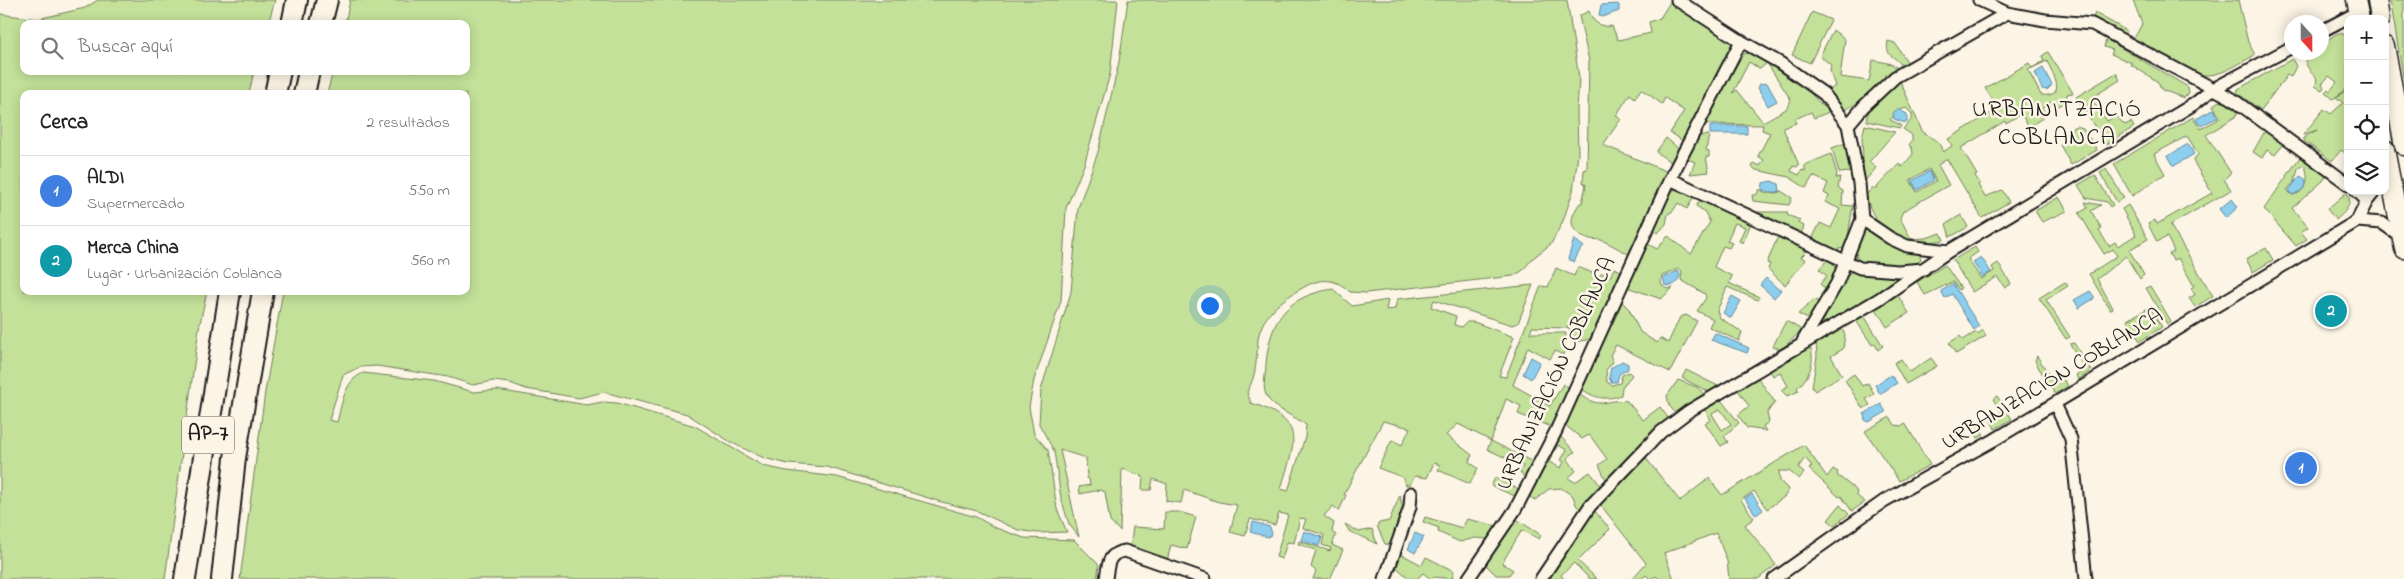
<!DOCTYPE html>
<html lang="es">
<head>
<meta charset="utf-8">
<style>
	:root { --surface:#fff; --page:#f6f6f6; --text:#222; --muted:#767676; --line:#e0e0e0; --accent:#b45309 }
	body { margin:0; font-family:"Indie Flower",sans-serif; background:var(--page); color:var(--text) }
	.controls { position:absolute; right:15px; top:15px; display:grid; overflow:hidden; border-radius:10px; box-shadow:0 2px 12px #0003 }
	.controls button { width:45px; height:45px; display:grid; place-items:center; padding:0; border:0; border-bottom:1px solid var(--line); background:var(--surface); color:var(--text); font:25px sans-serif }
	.compass { position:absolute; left:2284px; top:15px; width:45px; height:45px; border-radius:50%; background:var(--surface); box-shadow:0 2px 12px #0003; rotate:159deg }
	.you { position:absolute; left:1209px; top:305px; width:18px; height:18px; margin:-12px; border:4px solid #fff; border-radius:50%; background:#1a73e8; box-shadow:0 0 0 8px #1a73e833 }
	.badge { display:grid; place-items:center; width:32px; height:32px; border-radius:50%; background:var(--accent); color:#fff; font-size:16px; font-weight:700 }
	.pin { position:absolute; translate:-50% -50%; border:2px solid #fff; box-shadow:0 1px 5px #0006 }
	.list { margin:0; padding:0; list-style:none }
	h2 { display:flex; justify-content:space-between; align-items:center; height:65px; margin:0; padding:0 20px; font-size:21px }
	h2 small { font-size:16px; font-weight:400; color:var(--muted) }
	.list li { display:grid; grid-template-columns:32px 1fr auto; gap:15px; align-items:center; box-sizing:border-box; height:70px; padding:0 20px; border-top:1px solid var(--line) }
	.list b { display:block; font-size:19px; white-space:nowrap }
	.list p { margin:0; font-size:16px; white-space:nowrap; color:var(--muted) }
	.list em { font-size:16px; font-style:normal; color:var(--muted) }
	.icon { flex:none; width:28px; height:28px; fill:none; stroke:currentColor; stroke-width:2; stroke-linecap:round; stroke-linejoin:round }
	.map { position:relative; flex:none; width:2404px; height:579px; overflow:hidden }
	.search { position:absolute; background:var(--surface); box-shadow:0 2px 12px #0003; left:20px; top:20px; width:450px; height:55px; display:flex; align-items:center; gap:12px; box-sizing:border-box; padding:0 18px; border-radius:10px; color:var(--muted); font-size:19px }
	.panel { position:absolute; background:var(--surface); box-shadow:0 2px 12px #0003; left:20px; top:90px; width:450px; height:205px; border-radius:10px }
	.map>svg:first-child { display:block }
	.green { fill:#c3e199; stroke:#707e5a; fill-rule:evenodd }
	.water { fill:#8dceee; stroke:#60879a }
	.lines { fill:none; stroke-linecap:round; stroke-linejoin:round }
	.minor-casing { stroke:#1c1c1c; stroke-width:15 }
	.primary-casing { stroke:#1c1c1c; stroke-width:21 }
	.motorway-casing { stroke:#1c1c1c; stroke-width:24 }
	.minor { stroke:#fcf5e5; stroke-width:11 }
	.primary { stroke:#fcf5e5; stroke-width:18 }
	.motorway { stroke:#fcf5e5; stroke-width:20 }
	.labels { text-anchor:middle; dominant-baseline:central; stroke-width:5; stroke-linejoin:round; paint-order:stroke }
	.shield { fill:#fcf5e5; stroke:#5f5d58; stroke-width:1 }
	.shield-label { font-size:21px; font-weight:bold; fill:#1c1c1c }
	.street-label { font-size:22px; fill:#1c1c1c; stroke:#fcf5e5 }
	.neighbourhood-label { font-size:24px; letter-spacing:1px; fill:#1c1c1c; stroke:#fcf5e5 }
</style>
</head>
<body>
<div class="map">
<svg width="2404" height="579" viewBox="0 0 2404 579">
	<rect width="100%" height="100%" fill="#fcf5e5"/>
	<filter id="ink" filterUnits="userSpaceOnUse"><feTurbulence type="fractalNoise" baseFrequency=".02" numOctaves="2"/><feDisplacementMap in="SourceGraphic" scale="10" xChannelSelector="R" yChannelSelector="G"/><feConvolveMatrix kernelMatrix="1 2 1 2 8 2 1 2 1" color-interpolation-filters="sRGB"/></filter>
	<g filter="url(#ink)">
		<path class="green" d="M98,0H275L268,24H24V71H254L249,94H24V291H207L199,328L165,579H0V14L38,19L85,8Z
			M350,0H1118L1110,74L1084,165L1066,208L1061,301L1034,380L1029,407L1034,434L1048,450L1057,509L1067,532L1037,533L1018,530L977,511L938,501L847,473L827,467L788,464L764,458L732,443L687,414L604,392L579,398L526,389L510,383L493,381L473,385L448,377L377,366L360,367L343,375L329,420L337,422C342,404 344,381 363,373L434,381L474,392L497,390L587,405L602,402L617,403L695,426L763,466L787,471L837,477L976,517L996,528L1024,538L1074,540L1099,565L1097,579H240L265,392L283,291H466V94H327L333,71H466V24H345Z
			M1128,0H1567L1579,78L1577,110L1578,155L1573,191L1563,221L1551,244L1533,258L1522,271L1513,276L1366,293L1350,292C1338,280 1324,277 1308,285C1287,296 1261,313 1258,340C1256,359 1257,375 1247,392L1251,403C1309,422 1294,443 1281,489L1288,491L1305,437L1306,425C1295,416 1272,409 1266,395C1262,386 1266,374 1266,364C1270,319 1287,296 1333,289L1352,306L1388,300L1386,310L1395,309L1397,299L1533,285L1518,323L1512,325L1434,300L1431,307L1456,316L1454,325L1462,327L1467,322H1474L1514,337L1499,376L1506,377L1541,286L1548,287L1556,268L1574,276L1578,267L1600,276L1602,273L1610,277L1614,268L1621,271L1591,339L1575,342L1568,326L1567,328L1532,327L1530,333H1566L1564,352L1563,355L1555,351L1550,359L1528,347L1513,385L1550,406L1563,384L1570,388L1552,427L1518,414L1521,406L1506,399L1491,441L1533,462L1525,478L1520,472L1523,466L1487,449L1491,441L1458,424L1446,435L1472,455L1469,462L1478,468L1470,484L1438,470L1440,465L1434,463L1427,478L1415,476L1409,485H1406L1402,477L1378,468L1392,440L1402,445L1410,428L1383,421L1344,494L1346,495L1339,511L1333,506L1324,516L1334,523L1332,532L1336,535L1332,545L1343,550L1330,579H1313L1316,571L1311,567L1316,550L1298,544L1299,541L1330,551L1331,548L1322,545L1324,535L1303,528L1306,519L1300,518L1294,543L1287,542L1282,559L1276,557L1288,515L1279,513L1275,525L1250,519L1245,536L1230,532L1237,505L1219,502L1184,490L1181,503L1166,501L1167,484L1153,479L1151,490H1142L1143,476L1122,469L1120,531L1110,522L1105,492L1100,490L1080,494L1079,487L1090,485L1089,479L1087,478L1086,458L1060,450L1079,537L1069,524L1061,498L1054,451L1039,424L1041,390L1071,292L1078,208L1098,152L1119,62Z
			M2133,0H2238L2248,42L2255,55C2241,62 2225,74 2209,75C2188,77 2151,52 2132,42L2142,24Z
			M2390,0H2404V82L2392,11Z
			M1670,2L1730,40L1732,44L1730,57L1735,68L1743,54L1751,53L1804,87L1829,112L1814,118L1811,112L1795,119L1796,123L1783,128L1799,165L1797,167L1793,166L1791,171L1799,175L1802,170L1805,171V165L1831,154L1837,174L1836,178L1840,177L1838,188L1843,191L1842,205L1853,206L1847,242L1843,248L1835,250L1812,239L1820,223L1831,228L1840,209L1825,202L1829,196L1824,193L1828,183L1813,176L1806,188L1789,177L1756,170L1752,167L1754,163L1760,166L1764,160L1758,156L1770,133L1762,130L1763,125L1705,124L1729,78L1724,81L1683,141L1670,133L1684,111L1665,98L1662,104L1641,89L1635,98L1630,94L1616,116L1621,119L1603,145L1668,172L1658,192L1660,196L1655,207L1649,211L1631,249L1633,253L1630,255C1620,250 1611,244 1601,240C1598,239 1593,240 1590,239C1568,232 1568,219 1580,203H1582L1586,185L1583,182L1584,170L1587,169L1589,61L1579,16L1589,11C1592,22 1601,28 1612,26L1618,40L1651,33L1649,22L1660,18ZM1749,62L1760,69L1767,63L1791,100L1786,109L1763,122L1737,90L1733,93Z
			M1812,12L1831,20L1810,63L1792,55Z
			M2095,13L2127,31L2124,37L2092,20Z
			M1833,30L1845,39L1840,77L1869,81L1873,60L1892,64L1898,69C1878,80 1866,101 1846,109L1841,107L1828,91L1835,86L1830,72L1831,65L1820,56Z
			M2338,33L2348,35V88L2333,99L2325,92L2328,89L2330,91L2337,82L2329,76L2322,84L2324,87L2322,90L2315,86C2320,76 2313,75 2309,69C2306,66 2304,57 2303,53L2322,52V43Z
			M2106,39L2188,87L2189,93L2184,98L2162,90L2158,82L2130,64L2132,63L2111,54L2113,50L2104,47Z
			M1888,41L1895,43L1908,63L1902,66C1894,54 1885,58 1888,41Z
			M2048,52L2073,93L2067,94V101L2054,109L2051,102L2042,108L2046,113L2043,115L2044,117L2029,127L2021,114L2006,123L2005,121L1961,148L1977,175L1975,176L1980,183L1978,185L1985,197L2002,190L2009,202L1982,218L1947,159L1938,165L1949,185L1903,211L1900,218L1911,239L1926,238L1941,233L1944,240C1905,248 1875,234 1866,195L1873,187L1875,189L1899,164L1902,167L1913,154L1912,148L1909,145L1912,141V135L1903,129L1912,119V114L1906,108L1898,111L1890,120L1901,125L1900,128L1866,121C1869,103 1884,92 1898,82L1901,83L1922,131L1939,143L1943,152L1952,146L1948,139L1998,109L1985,88L2029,63L2032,68L2044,61L2042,56ZM2047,61C2053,74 2068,98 2041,95L2028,70ZM1929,169L1936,181L1917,192L1910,180Z
			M2292,59L2296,66L2291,77L2287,75L2261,110L2237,93L2238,89Z
			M2116,73L2120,80L2091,98L2107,121L2116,116L2125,125L2131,122L2134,127L2106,145L2076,97Z
			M2348,89V155L2341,150L2332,161L2304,141V137L2317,130L2303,135L2324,109L2331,114L2343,103L2336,97Z
			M2219,101L2227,103L2238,112L2235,117L2206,135L2231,173L2224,179L2231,190L2170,225L2213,296L2195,307L2189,298L2195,295L2191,288L2194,286L2178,258L2173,260L2169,254L2174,251L2167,237L2157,242L2148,224L2155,220L2157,224L2212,193L2193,161L2198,154L2187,136L2154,154L2165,174L2132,196L2114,164L2193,117L2201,129L2220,118L2213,105Z
			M1865,125L1895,132L1869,162L1876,168L1864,182L1862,137Z
			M2076,126L2083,128L2097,150L2071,165L2060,145L2074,137L2070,129Z
			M2265,131L2284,144L2275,155L2267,150L2262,158L2253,152Z
			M1709,135L1706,150L1709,151V157H1706L1709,172L1690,174L1695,162L1687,159L1699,136Z
			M1666,138L1679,149L1672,163L1656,152Z
			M1846,143L1851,172L1839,173L1832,148Z
			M2300,157L2327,175L2323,181L2292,208L2308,227L2301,232L2307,239L2296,246L2264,209ZM2304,165C2311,177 2306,194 2292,195L2287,190L2295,181L2298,168Z
			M2106,169L2124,198L2117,202L2100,173Z
			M2095,175L2113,205L2110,207L2107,202L2086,198L2078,185Z
			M1678,188L1694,196L1687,209L1678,203L1673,211L1668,214L1666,224L1658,233L1652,230L1670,192Z
			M1760,189C1764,194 1776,195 1781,191L1792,198L1789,205L1753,201L1752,195H1756Z
			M2347,192C2354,204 2345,212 2336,220L2327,209Z
			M2059,197L2067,211L2042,222L2035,211Z
			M1701,199L1751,223L1743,243L1739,241L1745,227L1735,223L1727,241L1732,243L1729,248L1723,246L1714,267L1732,276L1729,283L1759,297L1758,300L1727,287L1717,311L1720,318L1742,332L1739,341L1709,327L1713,319L1697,311L1706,298L1705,294L1681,280L1682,271L1678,269L1662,276C1660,282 1661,285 1667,289L1673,288L1661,299L1627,287L1646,243L1657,249L1668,236L1691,254L1710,222L1704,211L1696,206Z
			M2085,202L2101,205L2091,211L2102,229L2099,231L2109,246L2115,242L2118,246L2136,235L2122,209L2128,205L2148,239L2129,250L2144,275L2140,279L2126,256L2097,279L2113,308L2110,310L2089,274L2117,256L2113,249L2104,254L2079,213L2088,208Z
			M1755,212H1788L1787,215L1800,220L1798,223L1804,226L1801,234Z
			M1961,215L1968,227L1950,237L1946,224Z
			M1867,228L1918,251L1921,259L1917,263L1903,264L1900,266L1899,281L1824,323L1823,321L1847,275C1853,270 1859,271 1867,265L1858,260L1855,253L1863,229Z
			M1778,236L1808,250L1801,257L1806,260L1785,285L1768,269L1770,264L1767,263Z
			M1975,247L1978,252L1968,259L1981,279L1994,271L1992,267L1998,263L2011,284L2005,288L1997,277L1972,292L1953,260Z
			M2266,248L2273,260L2253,272L2246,259Z
			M1828,259L1837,268L1824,300L1820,295L1825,289L1820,284L1827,276L1819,269Z
			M1945,265L1961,288L1959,290L1953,282L1925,295L1917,282Z
			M2065,282L2068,286L2046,300L2070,337L2066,339L2039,298Z
			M2150,286L2171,321L2167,324L2146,288Z
			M1897,294L1909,313L1887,327L1875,307Z
			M1815,299L1821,305L1810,320L1798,314Z
			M1621,301L1629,309L1640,332L1657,343L1660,338L1668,343L1680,317L1686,315L1697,321L1670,372L1616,345L1610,355L1613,362L1606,370L1607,382L1612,385L1620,383L1622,375L1629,372L1632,375L1622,387L1621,395C1606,401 1594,398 1582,389Z
			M2150,307L2162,327L2140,341L2127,320Z
			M1863,314L1883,346L1878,350L1875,344L1872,345L1855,319Z
			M1786,321L1802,330L1781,350L1773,346Z
			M1841,328L1845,334L1843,349L1831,356L1842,375L1815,391L1812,387L1817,356L1816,342Z
			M1983,330L1986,336L1956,354L1949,343L1960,336L1963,340L1976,332L1978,334Z
			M2074,343L2091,371L2078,380L2076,375L2085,369L2070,344Z
			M1810,346C1816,361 1809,378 1797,388L1799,391L1787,396L1781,390L1788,386L1780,372L1773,376L1770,370Z
			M2037,356L2055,384L2063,379L2068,386L2055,394L2037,365L2035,360Z
			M1931,358L1937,366L1906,384L1894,363L1901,359L1910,372Z
			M1686,370L1720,387L1711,393L1682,378Z
			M1854,374L1862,386L1868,383L1874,394L1866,399L1870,405L1863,409L1845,380Z
			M1758,378L1775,402L1767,413L1769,422L1763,426L1766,431L1747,428L1738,415L1749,406L1738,390Z
			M1678,380L1697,387L1705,395L1677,416L1669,405L1667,396Z
			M1579,394C1601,411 1607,398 1627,401L1643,420L1660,407L1669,419L1649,435L1606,480L1599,465L1607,459L1591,437L1589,435L1582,439L1565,425Z
			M1997,396L2012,419L1995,429L1991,421L2003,415L1993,399Z
			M1721,400L1739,423L1724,436L1728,442L1721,446L1705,423L1711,420L1705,410ZM1720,409L1731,424L1722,430L1712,414Z
			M1973,416L1984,435L1978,438L1966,420Z
			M1890,417L1895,425L1901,426L1905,423L1930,465L1899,481L1865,431Z
			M1560,436L1575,452L1567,458L1576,471L1568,478L1575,482L1590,472L1601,486L1580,509L1576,505L1573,496L1561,488L1549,489L1535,500L1528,496ZM1558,445L1567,450L1561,460L1564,462L1561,468L1549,462Z
			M1804,445L1827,477L1833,469L1838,472L1837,475L1856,490L1857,496L1865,502L1852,511L1841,496L1839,497L1809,469L1812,466L1805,458L1798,468L1804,473L1799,479L1789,471H1779L1780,481L1789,490L1784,497L1767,509L1754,491L1741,500L1754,518L1745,525L1776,565L1758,579H1729L1727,561L1716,533L1664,553L1674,579H1659L1656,576L1650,579L1646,575L1641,579H1632L1646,563L1599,503L1645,457L1680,501L1709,478L1722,495Z
			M1495,478L1519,489L1515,496L1491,486Z
			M1400,495L1403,510L1392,545L1385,544L1377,526L1379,523L1389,521Z
			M1840,505L1849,514L1834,525L1828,520Z
			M1594,510L1610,529L1578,561L1597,579H1590L1574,563L1561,575L1564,579H1550L1548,578Z
			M1165,512H1179L1196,517L1187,549L1171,545L1167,561L1130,549L1133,527L1164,529Z
			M1425,517L1462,528L1467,519L1497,526L1488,539L1475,538L1460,542L1438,532L1439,528L1423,522Z
			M1516,519L1541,535L1539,539L1522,530L1502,563L1513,570L1509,575H1496L1485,564Z
			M1345,524L1359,532L1372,529L1377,544L1349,531Z
			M1401,554L1422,565L1426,557L1454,571L1452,579L1434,577L1431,579L1423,573L1417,579H1410L1396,567Z"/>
		<path class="water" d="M1617,4L1619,5V11L1602,17L1599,15L1601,5Z
			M2043,68L2052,85L2047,90L2042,89L2035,73Z
			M1767,83L1777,101L1768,106L1758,88L1760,84Z
			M1898,109L1907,114V122L1905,123L1894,119L1893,113Z
			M2214,109L2218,117L2201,126L2196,119Z
			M1710,126H1747V134H1710Z
			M2188,144L2194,154L2174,166L2168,156Z
			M1929,171L1934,180L1917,190L1912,181Z
			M2300,176L2305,179L2306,185L2301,191L2292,195L2289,190Z
			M1771,181L1779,184L1780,191L1774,193L1762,190L1763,183Z
			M2232,199L2238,207L2226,218L2219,209Z
			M1574,239L1584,247L1580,250L1574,262L1568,259Z
			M1981,257L1991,272L1982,277L1973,262Z
			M1678,271L1680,275C1678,283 1673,288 1665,285L1663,278Z
			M1766,278L1778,289H1782L1774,298L1760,285Z
			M1953,284L1979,326L1974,330L1952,294L1945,298L1941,291Z
			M2090,291L2095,298L2079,308L2074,300Z
			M1732,296L1741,301L1731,318L1723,313Z
			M1715,333L1749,348L1747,353L1711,340Z
			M1531,357L1540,362L1531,379L1523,374Z
			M1622,361L1628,364V369L1619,374L1617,382H1611L1609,377L1611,368Z
			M1891,375L1897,383L1880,394L1875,385Z
			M1881,404L1886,412L1869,422L1865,420L1864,414Z
			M1752,494L1763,510L1756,515L1745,499Z
			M1253,522L1270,527L1272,534L1268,537L1250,532Z
			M1304,531L1322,537L1319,546L1301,540Z
			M1415,533L1424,537L1415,553L1408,549Z"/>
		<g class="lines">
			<defs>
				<path id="minor" d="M1677,0L1741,41L1780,63L1824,94L1848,125
					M1979,0L2007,13L2045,20L2092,24L2231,98L2348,184
					M2322,31L2358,12
					M1741,41L1670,179L1860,268L1898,271L1924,269
					M2357,191L2367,201
					M1862,219L1890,238L1907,246L1949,251
					M2357,221L2382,223L2402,237
					M2357,221L2367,201L2375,191
					M1803,341L1837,283L1862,219L1859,183L1848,125L1864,106L1895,77L2007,13
					M2055,404L2071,439L2086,579
					M1106,579C1108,564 1108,553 1125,551L1205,579
					M1385,579L1410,507L1411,493
					M1468,579L1515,510L1556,431L1670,179
					M1541,579L1590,506L1661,432L1689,411L1879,299L1949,251L2194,104L2213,89L2292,47
					M1774,579L1884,501L1994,440L2357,221"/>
				<path id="primary" d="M2356,0L2360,19
					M2377,0L2380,19
					M2385,46L2404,146
					M2385,149L2404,249"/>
				<path id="motorway" d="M292,24L297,0
					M321,24L327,0
					M275,94L280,71
					M304,94L309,71
					M185,579L230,291
					M222,579L235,458L263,291"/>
			</defs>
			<use href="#minor" class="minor-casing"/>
			<use href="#primary" class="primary-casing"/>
			<use href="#motorway" class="motorway-casing"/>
			<use href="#minor" class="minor"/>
			<use href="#primary" class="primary"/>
			<use href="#motorway" class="motorway"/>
		</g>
	</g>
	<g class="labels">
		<rect class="shield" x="182" y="416.5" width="52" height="37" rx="4"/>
		<g class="shield-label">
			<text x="208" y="435">AP-7</text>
		</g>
		<g class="street-label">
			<text transform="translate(1557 374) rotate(-65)">URBANIZACIÓN COBLANCA</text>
			<text transform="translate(2053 380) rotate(-31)">URBANIZACIÓN COBLANCA</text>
		</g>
		<g class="neighbourhood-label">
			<text x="2057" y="110">URBANITZACIÓ<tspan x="2057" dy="28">COBLANCA</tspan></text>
		</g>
	</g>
</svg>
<div class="controls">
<button>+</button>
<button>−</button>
<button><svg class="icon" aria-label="locate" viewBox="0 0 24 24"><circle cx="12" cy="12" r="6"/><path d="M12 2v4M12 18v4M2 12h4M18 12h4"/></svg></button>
<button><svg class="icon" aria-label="layers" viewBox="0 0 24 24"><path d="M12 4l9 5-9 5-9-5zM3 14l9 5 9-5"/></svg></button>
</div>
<svg class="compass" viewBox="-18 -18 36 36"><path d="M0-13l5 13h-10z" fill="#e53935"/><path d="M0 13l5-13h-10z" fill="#767676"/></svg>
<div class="you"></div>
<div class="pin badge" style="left:2301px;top:468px;background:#3f7fe0">1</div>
<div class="pin badge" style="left:2331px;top:311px;background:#0f9aa8">2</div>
<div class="search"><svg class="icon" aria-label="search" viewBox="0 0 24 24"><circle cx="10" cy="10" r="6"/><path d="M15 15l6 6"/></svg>Buscar aquí</div>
<section class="panel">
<h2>Cerca<small>2 resultados</small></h2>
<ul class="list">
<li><span class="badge" style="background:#3f7fe0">1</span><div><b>ALDI</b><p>Supermercado</p></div><em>550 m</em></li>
<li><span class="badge" style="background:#0f9aa8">2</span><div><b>Merca China</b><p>Lugar · Urbanización Coblanca</p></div><em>560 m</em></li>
</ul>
</section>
</div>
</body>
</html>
